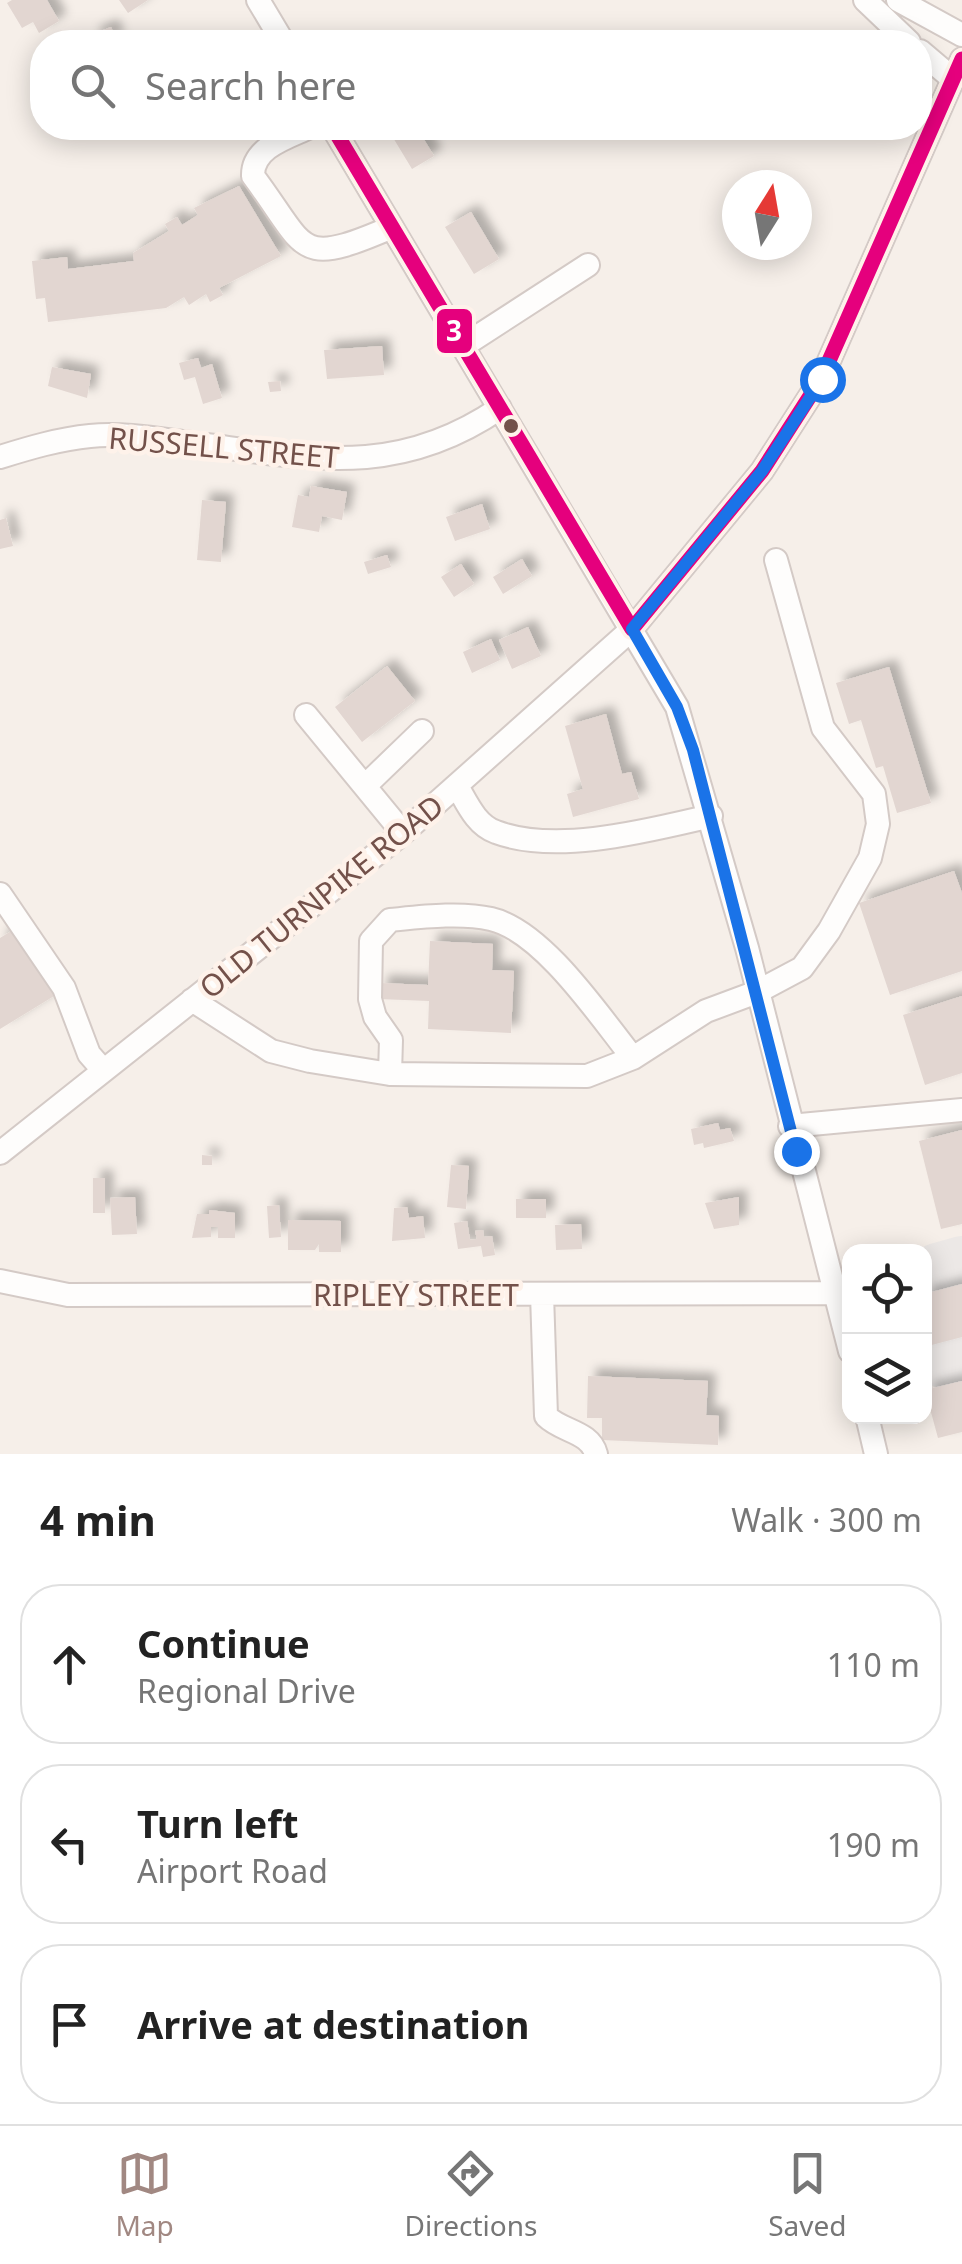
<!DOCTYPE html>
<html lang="en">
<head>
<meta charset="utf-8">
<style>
	:root { --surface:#fff; --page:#f2f2f2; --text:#222; --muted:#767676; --line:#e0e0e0; --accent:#a18882 }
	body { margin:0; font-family:"Noto Sans",sans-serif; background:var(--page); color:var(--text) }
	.controls { position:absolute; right:30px; bottom:30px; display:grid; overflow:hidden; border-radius:20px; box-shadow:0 5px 25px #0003 }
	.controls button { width:90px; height:90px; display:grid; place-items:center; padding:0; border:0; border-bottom:2px solid var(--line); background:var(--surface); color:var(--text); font:50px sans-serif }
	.compass { position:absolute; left:722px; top:170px; width:90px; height:90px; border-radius:50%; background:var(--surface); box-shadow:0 5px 25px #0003; rotate:11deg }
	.stop { position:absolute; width:30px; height:30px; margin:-22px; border:8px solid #1a73e8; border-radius:50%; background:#fff }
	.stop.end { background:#1a73e8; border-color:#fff; box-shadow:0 2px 10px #0008 }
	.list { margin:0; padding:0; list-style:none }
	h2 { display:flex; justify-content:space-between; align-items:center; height:130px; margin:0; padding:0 40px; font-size:42px }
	h2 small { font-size:32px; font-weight:400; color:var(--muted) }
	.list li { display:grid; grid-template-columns:65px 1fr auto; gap:30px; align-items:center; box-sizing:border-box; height:160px; margin:0 20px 20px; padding:0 20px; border:2px solid var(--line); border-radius:40px }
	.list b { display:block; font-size:38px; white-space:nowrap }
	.list p { margin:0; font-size:32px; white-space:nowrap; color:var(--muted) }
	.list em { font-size:32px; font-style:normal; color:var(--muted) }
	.icon { flex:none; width:55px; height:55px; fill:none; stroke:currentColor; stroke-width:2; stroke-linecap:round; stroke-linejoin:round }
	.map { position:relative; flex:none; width:962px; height:1454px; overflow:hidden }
	.search { position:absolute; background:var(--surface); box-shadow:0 5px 25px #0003; left:30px; right:30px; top:30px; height:110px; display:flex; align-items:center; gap:25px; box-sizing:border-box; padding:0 35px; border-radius:40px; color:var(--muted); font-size:38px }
	.sheet { height:670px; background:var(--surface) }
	nav { display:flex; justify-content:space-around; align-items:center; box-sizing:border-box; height:140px; border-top:2px solid var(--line); background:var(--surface); font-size:28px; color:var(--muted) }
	nav a { display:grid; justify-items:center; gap:5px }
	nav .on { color:var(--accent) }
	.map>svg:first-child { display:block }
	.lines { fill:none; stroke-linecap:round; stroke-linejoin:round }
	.taxiway { stroke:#ece8e6; stroke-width:52 }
	.building { fill:#e2d6d1; filter:url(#shadow) }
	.minor-casing { stroke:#d4cac6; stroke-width:26 }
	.minor { stroke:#fefdfc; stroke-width:22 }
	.bus-1-casing { stroke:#fef2ea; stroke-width:22 }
	.bus-1 { stroke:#e5007d; stroke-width:15 }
	.route { stroke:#1a73e8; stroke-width:12 }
	.bus-dot { fill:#73514a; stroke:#fef2ea; stroke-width:4 }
	.labels { text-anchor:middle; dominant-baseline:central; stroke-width:9; stroke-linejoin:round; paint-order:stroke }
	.street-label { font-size:30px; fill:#73514a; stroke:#fef2ea }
	.line-badge { stroke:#fef2ea; stroke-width:4 }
	.badge-label { font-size:28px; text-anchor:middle; font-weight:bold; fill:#fff }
</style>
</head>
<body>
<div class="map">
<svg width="962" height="1454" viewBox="0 0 962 1454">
	<defs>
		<filter id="shadow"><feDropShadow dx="8" dy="-8" stdDeviation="5" flood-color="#0004"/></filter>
	</defs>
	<rect width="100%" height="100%" fill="#f6efe9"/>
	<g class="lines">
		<path class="taxiway" d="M941,1287L937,1269L962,1262
			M936,1344L940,1361L962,1358"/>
	</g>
	<path class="building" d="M12,0H47L59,21L39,33L33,22L22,28L7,3Z
		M119,0H148L128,13Z
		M111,27L117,42H94L91,35Z
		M406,128H417L434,156L412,169L392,136Z
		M239,186L281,256L219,288L223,295L210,302L206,294L189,305L184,297L166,308L48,322L45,298L36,299L32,261L67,257L68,269L134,261L133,253L169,231L165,224L177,217L182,225L198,215L194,208Z
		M471,212L499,259L474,274L445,227Z
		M382,346L384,375L327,379L324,350Z
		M198,358L201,368L212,364L222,398L203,404L195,377L184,380L179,363Z
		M52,367L91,374L87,398L48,386Z
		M280,381L281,391L270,392L268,382Z
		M311,486L347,492L342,520L322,516L319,532L292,527L298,495L309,497Z
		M202,500L226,502L221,562L197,560Z
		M482,504L490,529L455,541L446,517Z
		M6,518L13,546L0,549V520Z
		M387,555L391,567L368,574L364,562Z
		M522,559L532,576L503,594L493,577Z
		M461,564L474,584L454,597L441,577Z
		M528,627L541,656L512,669L499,640Z
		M491,639L500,660L472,673L463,652Z
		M387,666L415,701L362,742L335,707Z
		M889,667L931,803L897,813L883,766L876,768L861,720L849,724L836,683Z
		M606,714L622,774L631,772L639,799L573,817L567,794L583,789L565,726Z
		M954,871L962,893V971L890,995L859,903Z
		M13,930L54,996L0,1029V938Z
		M430,941L493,944L492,970L514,971L511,1033L428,1029L429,1001L379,999L380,983L428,985Z
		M962,996V1073L925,1085L903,1015Z
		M718,1123L720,1130L730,1128L734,1141L704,1148L703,1143L694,1145L691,1129Z
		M962,1130V1224L941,1229L919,1141Z
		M202,1155L212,1156V1165H202Z
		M451,1165L469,1166L466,1209L447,1207Z
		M93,1178H105V1213H93Z
		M135,1197L137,1234L112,1235L110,1198Z
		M739,1197V1225L714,1229L705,1203Z
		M516,1199H546V1218H516Z
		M279,1205L281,1237L269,1238L267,1206Z
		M407,1207L409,1218L423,1216L425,1238L392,1241L394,1208Z
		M209,1210L235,1213V1238H218V1227H211V1237L192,1238L197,1214H209Z
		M288,1220L341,1221V1252H319V1244L315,1250H288Z
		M467,1221L470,1240L477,1239L475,1231L483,1230L484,1237L492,1236L495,1255L483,1257L481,1246L458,1249L454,1223Z
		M581,1224L582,1249L556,1250L555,1225Z
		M962,1284V1337L924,1347V1294Z
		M588,1376L708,1381L706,1415L719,1416L718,1445L602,1440V1418H587Z
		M962,1381V1432L938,1438L925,1390Z"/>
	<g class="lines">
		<defs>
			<path id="minor" d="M258,0L283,42
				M865,0L909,42
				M898,0L962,35
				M920,51L953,79
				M308,128C286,138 252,148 253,176C308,249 295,269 392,227
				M333,128L677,707L747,948L850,1351
				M463,346L588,265
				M0,457C29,448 59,439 90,436C120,433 152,438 182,442C302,456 392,482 500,408
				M306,715L403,833
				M366,785L422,731
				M457,786C467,803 476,825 496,832C557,855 650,830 711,816
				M0,894L64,988L89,1054L103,1070
				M192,1000L271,1051L310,1061L390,1074L587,1076L633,1058L706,1011L757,992L802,968L829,931L870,858L878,824L874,794L823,728L776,560
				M390,1074L391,1040L375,1017L370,999L371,941L390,920C421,917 460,912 491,919C543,931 600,1017 633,1058
				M790,1126L962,1110
				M0,1153L403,833L632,629L762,471L821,379L962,59
				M0,1281L68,1295L834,1293
				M542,1294L546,1416C562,1432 590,1431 596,1454
				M867,1416L876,1454"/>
		</defs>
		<use href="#minor" class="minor-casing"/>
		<use href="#minor" class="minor"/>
		<defs>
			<path id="bus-1" d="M333,128L632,629L762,471L821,379L962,59"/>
		</defs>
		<use href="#bus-1" class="bus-1-casing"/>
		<use href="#bus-1" class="bus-1"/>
	</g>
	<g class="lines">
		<path class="route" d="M796,1151L693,750L677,707L632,629L762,471L822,379"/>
	</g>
	<circle class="bus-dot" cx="511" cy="426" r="9"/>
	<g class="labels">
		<g class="street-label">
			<text transform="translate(224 447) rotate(5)">RUSSELL STREET</text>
			<text transform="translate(321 896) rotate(-39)">OLD TURNPIKE ROAD</text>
			<text x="416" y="1294">RIPLEY STREET</text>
		</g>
	</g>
	<rect class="line-badge" x="435" y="307" width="39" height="48" rx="10" fill="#e5007d"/>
	<g class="badge-label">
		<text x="454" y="341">3</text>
	</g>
</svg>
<div class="controls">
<button><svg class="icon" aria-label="locate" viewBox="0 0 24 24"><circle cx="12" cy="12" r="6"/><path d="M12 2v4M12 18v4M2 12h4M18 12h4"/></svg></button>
<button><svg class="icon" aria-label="layers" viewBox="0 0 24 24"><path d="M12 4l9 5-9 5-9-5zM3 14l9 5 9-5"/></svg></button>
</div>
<svg class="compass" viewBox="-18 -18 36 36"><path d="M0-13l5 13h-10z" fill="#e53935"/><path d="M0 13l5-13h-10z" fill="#767676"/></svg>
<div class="stop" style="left:822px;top:379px"></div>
<div class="stop end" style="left:796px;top:1151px"></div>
<div class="search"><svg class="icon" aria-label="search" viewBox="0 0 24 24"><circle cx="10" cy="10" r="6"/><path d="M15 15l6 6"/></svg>Search here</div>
</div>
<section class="sheet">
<h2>4 min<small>Walk · 300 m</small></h2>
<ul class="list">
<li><svg class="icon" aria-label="ahead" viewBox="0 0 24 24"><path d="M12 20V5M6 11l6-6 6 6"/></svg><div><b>Continue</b><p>Regional Drive</p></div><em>110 m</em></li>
<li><svg class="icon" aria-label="left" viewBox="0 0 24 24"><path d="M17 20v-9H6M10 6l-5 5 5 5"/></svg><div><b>Turn left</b><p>Airport Road</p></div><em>190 m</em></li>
<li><svg class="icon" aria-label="arrive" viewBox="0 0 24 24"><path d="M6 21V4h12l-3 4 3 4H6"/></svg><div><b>Arrive at destination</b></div></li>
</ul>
</section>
<nav>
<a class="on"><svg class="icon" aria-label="map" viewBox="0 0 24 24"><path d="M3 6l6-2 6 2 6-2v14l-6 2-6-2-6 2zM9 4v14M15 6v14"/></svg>Map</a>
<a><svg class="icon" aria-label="directions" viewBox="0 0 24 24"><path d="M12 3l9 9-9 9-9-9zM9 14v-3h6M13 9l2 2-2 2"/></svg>Directions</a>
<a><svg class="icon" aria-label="saved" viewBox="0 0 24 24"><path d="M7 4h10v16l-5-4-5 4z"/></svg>Saved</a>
</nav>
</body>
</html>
